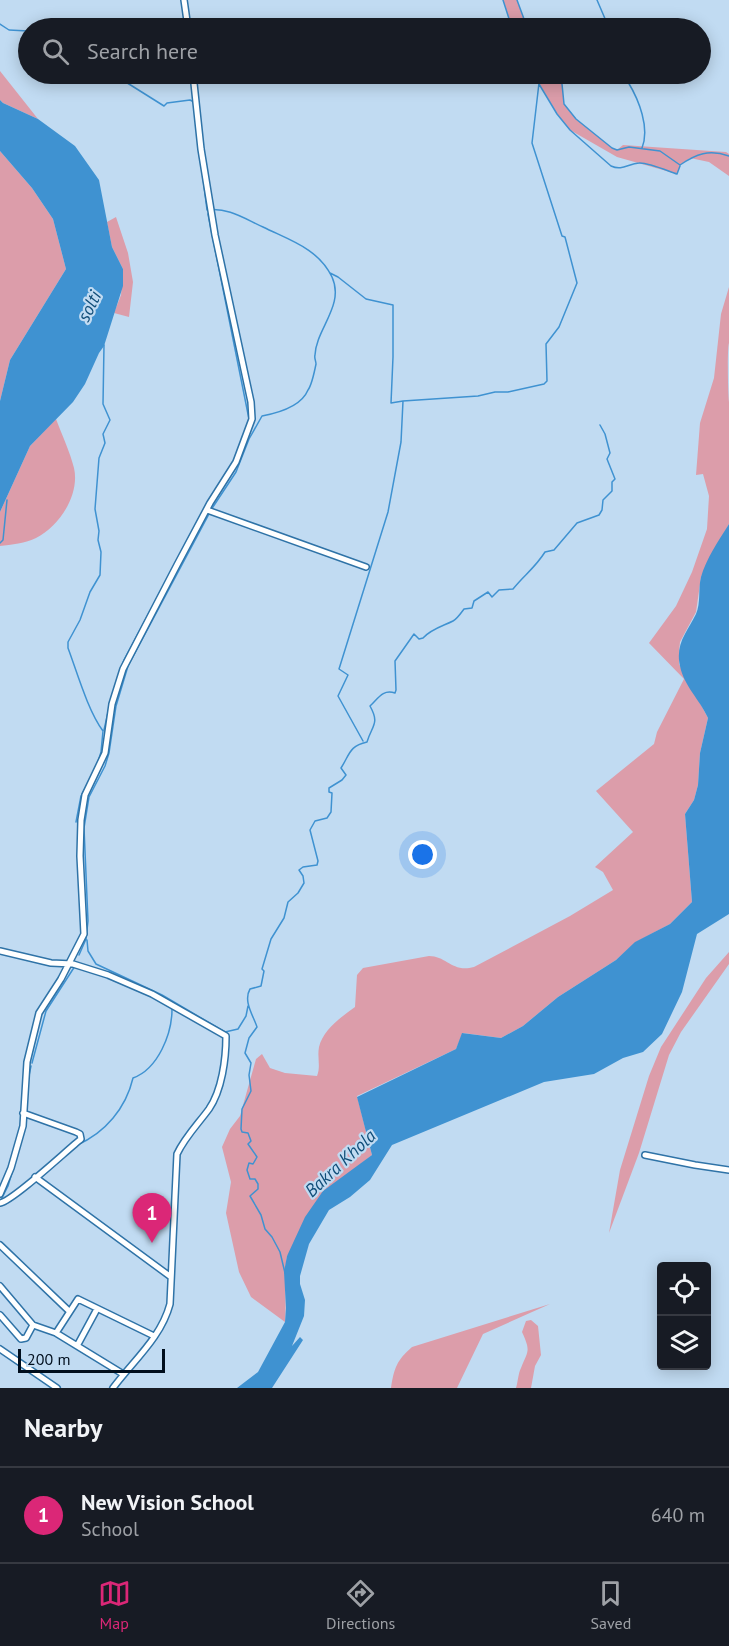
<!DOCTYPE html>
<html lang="en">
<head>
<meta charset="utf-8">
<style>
	:root { --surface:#171b24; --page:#20242c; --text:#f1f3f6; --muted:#9ea1a6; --line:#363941; --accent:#db2777 }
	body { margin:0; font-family:"PT Sans",sans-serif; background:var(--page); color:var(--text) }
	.controls { position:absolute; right:18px; bottom:18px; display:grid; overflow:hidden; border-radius:6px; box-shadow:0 3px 15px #0003 }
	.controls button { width:54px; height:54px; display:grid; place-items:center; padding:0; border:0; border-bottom:2px solid var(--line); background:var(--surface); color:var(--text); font:30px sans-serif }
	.scale { position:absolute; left:18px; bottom:15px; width:147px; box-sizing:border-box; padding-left:6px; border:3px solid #000e1d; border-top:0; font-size:16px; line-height:21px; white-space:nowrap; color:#000e1d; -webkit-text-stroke:4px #c1dbf2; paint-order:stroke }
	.you { position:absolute; left:423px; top:855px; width:21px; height:21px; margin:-15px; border:4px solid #fff; border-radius:50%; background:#1a73e8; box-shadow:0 0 0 9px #1a73e833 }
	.badge { display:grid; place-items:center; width:39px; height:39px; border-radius:50%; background:var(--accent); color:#fff; font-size:20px; font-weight:700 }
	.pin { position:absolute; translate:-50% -50px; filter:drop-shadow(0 2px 3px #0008) }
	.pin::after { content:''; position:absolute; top:32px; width:21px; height:18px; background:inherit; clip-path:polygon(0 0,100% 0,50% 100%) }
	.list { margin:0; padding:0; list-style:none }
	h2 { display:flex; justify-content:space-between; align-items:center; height:78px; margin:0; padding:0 24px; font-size:26px }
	h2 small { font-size:20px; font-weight:400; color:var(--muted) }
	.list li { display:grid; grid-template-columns:39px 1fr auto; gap:18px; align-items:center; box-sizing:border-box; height:96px; padding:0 24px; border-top:2px solid var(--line) }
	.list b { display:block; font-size:22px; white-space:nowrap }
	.list p { margin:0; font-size:20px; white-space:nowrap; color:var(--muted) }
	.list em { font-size:20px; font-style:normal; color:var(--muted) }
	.icon { flex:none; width:33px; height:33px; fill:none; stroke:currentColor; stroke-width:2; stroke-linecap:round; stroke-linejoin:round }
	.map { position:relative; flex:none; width:729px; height:1388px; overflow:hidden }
	.search { position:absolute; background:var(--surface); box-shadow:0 3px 15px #0003; left:18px; right:18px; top:18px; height:66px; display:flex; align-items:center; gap:15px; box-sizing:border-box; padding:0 21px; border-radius:33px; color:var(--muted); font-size:22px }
	.sheet { height:174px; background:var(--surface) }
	nav { display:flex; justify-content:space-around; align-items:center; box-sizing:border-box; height:84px; border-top:2px solid var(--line); background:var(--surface); font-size:16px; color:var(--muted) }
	nav a { display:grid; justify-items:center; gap:3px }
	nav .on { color:var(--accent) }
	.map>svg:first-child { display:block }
	.green { fill:#dc9daa }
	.water { fill:#3f92d1 }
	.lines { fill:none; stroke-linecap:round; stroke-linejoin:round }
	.stream { stroke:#3f92d1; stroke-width:1.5 }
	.minor-casing { stroke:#2f73a7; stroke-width:8 }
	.minor { stroke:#fff; stroke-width:5 }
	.labels { text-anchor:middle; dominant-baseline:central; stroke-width:4.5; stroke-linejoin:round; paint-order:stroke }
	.water-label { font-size:18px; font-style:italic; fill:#114e79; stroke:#c1dbf2 }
</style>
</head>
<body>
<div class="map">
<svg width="729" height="1388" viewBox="0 0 729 1388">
	<rect width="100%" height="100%" fill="#c1dbf2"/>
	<path class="green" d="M503,0H517L524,19L532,28H512Z
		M0,71L38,119L3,103L0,100Z
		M534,74H556L562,84L564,104L576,119L612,148L617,150L623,145L726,152L729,154V176L709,162L690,158L680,165L677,174L617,157L570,130L557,114Z
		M0,151L32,188L53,219L66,269L10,360L0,401Z
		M116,217L128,253L133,282L129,317L114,313L121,295L123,269L112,247L107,222Z
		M729,287V343C727,349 728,394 729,402V524L701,577L696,612L680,642L679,652V664L708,718L700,753L698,785L694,800L685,814L692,902L670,924L636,942L616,960L558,997L523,1026L501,1038L463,1033L456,1049L357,1096L372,1155L357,1167L287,1256C283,1278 287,1299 285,1322L251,1297L239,1272L226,1213L231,1182L222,1147L230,1129L240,1116L256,1059L262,1054L270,1068L285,1073L317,1076C321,1066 317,1058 319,1047C323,1030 341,1017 355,1007L357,975L363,968L429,956C447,956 452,973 474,967L570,916L613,890L603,872L595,867L633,832L596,791L654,744L657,732L684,679L649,643L676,606L692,572L707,529L709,496L703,474L696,475L700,423L714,378L721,314Z
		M56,419C62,435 70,452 74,468C80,494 60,526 36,538C26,543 11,545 0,546V512L30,446Z
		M729,952V964L681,1032L669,1055L639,1153L609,1233L620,1170L649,1076L661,1047L706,978Z
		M550,1304L483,1334L457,1388H391C394,1368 397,1360 412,1347Z
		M531,1320L538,1326L541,1355L535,1366L531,1388H516C518,1382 518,1374 521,1368C528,1350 531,1352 522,1332L526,1321Z"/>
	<path class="water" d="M0,100L3,103L38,119L75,146L99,180L112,247L123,269V286L104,346L99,353L85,384L73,402L30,446L0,512V401L10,360L66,269L53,219L32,188L0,151Z
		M729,524V914L697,934L682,992L662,1034L643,1052L623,1058L594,1074L544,1082L392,1145L370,1180L350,1197L329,1210L309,1244L300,1276V1284L305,1300L304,1316L292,1346L300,1337L303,1340L272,1388H237L258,1372L285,1322L286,1308L284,1272L287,1256L305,1217L323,1191L372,1155L357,1097L456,1049L462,1033L501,1038L523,1026L558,997L616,960L635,942L670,924L692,902L685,814L694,800L698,785L700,753L708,718C700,700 684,686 680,666C675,644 687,632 696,614C701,603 698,589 701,577C706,559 719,540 729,524Z"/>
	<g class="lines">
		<path class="stream" d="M503,0L512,28
			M517,0L524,19L532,28
			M597,0L609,28
			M0,24L9,30L28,31
			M113,74L164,106L167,103L190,100L194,102
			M556,74L562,84L564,104L576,119L612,148L617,150L629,147L660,151L680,165C696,154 709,149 729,156
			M629,74L631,80L628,82C639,100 650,128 642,148
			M539,84L557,114L570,130L611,166C622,171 628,164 639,163C647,162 668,171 677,174L680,166
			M199,154L202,170
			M203,178L207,210C228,207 245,219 263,227C289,240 318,248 332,277C345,305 316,329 315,355C314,358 316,361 316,364C315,369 311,386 308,390C301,407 278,413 262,416L249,439L236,472L211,510
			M208,214L249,419
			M330,273L338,277L366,299L393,305V357L391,403L403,401L401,442L388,512L339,669L348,675L338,696L363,741
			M403,401L478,396L495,392H508L544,384L547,381L546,344L559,327L577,283L565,237L562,236L532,143L539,83L534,74
			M0,543L3,540L7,500
			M114,689L124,660L203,511
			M104,730L111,699
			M98,762L101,752L103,731C88,711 77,672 68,648V642L80,620L90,592L100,575L101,552L98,540L99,531L95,509L99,458L105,443L103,434L110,420L103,404L104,345
			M76,822L81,796L87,785
			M87,940L88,951L96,964L162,995L225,1032L238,1029L246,1016L248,1006
			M79,955L86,939L88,921L84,828L89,797L105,766L109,753L116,706L128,666L209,514
			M32,1063L46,1011L75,966
			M28,1080L31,1066
			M27,1112V1096
			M77,1145C105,1133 126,1108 133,1078C158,1069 172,1034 172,1009
			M1,1200L8,1186L24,1132
			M0,1206L7,1203
			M285,1273L280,1252L272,1237L265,1229L261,1215L250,1196L258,1189V1184L255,1179H250L247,1170L249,1163L253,1164L257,1157L248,1144L251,1141L248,1133L242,1132L241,1129L242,1109L251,1091L249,1075L251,1063L245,1053L249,1038L257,1027C253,1015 243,1001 250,989L261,986L264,971L262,969L271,939L284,918L288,902L298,893L304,883L303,876L299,870L303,867L317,865L318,861L310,830L315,821L327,818L331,812L332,793L329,792V788L342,780L346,775L341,768C350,754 349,746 367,742C372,725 380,724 370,706C378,699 382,689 395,693L396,690L395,661L414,634L419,639L423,638C431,629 443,626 453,621C457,619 461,613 464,609L472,608L474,601L488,592L492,597L499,590L513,589C524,575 535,568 545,552L554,550L577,523L599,515L602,510L603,500L612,491V482L615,479L607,459L610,453L605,434L600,425"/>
		<defs>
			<path id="minor" d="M184,0L188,28
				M207,510L366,567
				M0,951L51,963L73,964L108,975L152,994L226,1036C226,1059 222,1090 209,1109C198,1124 185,1137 177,1154L170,1304C161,1338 133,1361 113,1388
				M645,1155L695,1165L729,1170
				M35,1177L171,1277
				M0,1194L11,1168L23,1126L27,1062L39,1013L61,979L84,934L80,856L81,820L85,795L105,753L112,704L123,669L177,565L210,503L236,462L252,419L251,402L215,235L201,149L193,74
				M0,1203C13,1201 67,1150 81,1139L80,1134L76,1132L23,1113
				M0,1245L69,1311
				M0,1286L33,1325L56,1333L123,1374
				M0,1315L21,1339L26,1338L33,1325
				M56,1333L78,1299L154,1336
				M77,1346L97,1309
				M0,1349L57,1388"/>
		</defs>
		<use href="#minor" class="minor-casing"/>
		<use href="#minor" class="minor"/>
	</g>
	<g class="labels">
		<g class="water-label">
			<text transform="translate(89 306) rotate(-64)">solti</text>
			<text transform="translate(340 1163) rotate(-43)">Bakra Khola</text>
		</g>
	</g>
</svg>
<div class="controls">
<button><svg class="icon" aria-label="locate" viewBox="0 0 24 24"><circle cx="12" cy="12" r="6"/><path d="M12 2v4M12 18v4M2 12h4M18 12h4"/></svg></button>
<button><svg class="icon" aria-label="layers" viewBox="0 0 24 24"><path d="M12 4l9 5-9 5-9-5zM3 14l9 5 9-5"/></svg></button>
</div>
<div class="scale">200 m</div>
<div class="you"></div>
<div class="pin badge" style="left:152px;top:1243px">1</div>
<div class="search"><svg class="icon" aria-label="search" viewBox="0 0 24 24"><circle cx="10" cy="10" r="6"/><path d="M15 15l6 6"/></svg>Search here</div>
</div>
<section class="sheet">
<h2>Nearby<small></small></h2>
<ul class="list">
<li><span class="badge">1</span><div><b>New Vision School</b><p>School</p></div><em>640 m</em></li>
</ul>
</section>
<nav>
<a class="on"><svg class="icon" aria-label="map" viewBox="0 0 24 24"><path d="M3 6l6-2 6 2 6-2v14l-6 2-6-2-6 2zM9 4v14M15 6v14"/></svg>Map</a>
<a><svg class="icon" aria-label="directions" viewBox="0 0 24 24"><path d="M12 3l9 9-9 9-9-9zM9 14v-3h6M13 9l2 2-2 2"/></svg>Directions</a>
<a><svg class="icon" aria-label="saved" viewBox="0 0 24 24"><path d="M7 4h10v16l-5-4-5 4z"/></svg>Saved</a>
</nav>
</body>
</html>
